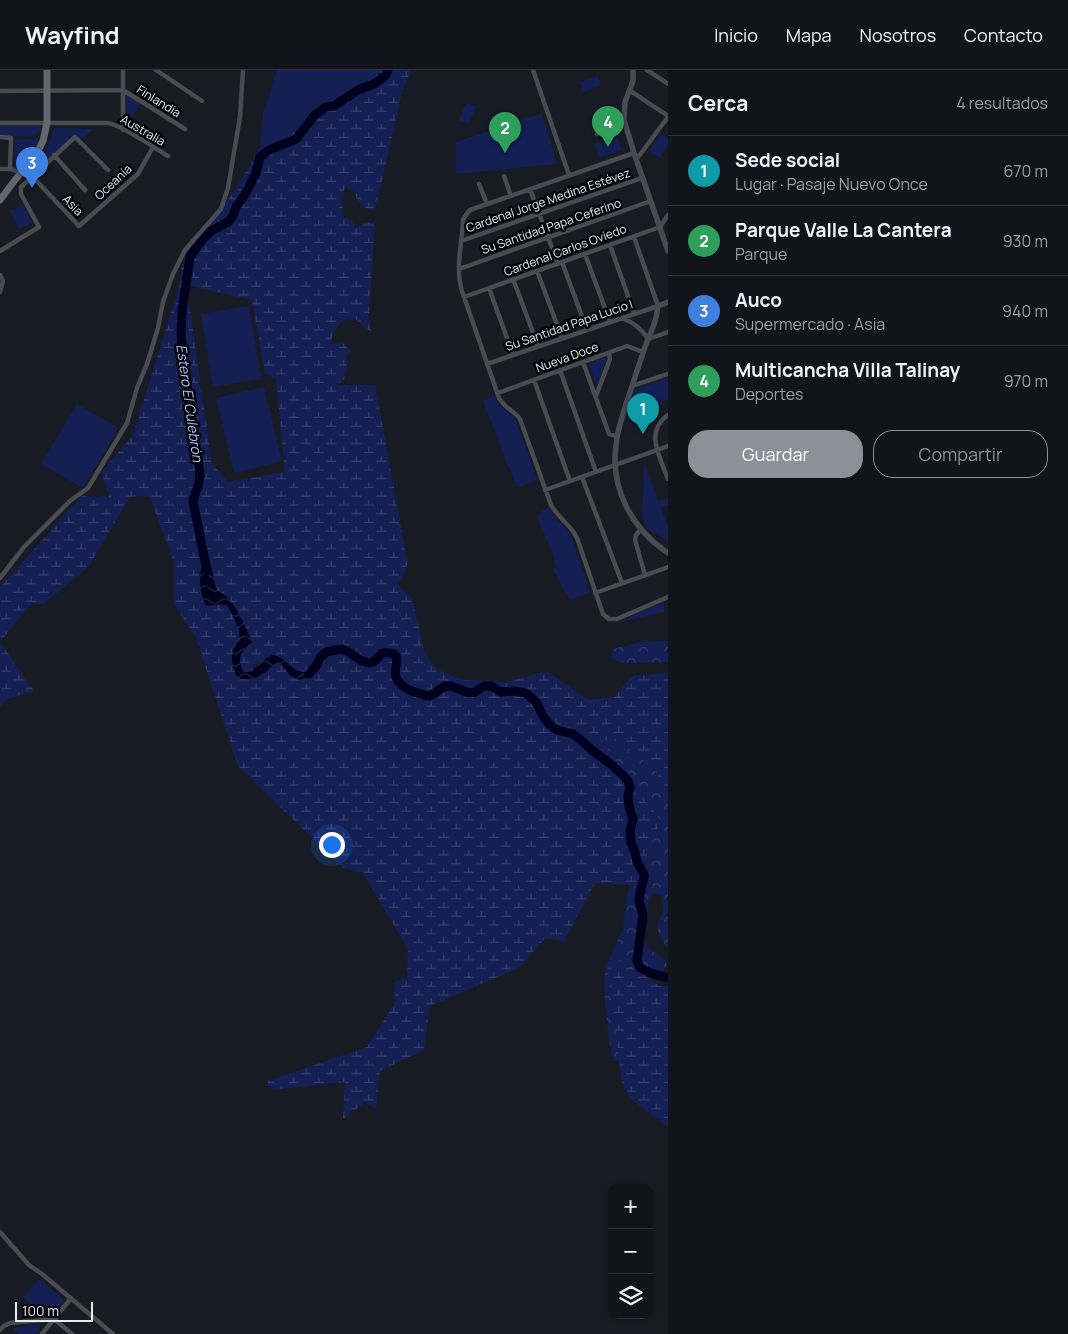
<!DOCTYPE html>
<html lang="es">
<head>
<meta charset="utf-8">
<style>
	:root { --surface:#12141b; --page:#1b1d24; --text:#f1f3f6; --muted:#9c9ea3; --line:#31333a; --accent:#8c9099 }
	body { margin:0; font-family:Manrope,sans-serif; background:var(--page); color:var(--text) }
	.controls { position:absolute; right:15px; bottom:15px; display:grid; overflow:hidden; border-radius:10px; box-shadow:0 1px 4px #0004 }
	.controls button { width:45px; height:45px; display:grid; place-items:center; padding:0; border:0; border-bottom:1px solid var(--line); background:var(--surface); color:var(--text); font:25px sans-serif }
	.scale { position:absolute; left:15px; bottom:12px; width:78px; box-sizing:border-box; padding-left:5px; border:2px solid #e8eaf1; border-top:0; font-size:14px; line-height:18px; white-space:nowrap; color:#e8eaf1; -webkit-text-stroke:4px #050609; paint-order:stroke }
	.you { position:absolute; left:331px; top:774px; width:18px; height:18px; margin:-12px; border:4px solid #fff; border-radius:50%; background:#1a73e8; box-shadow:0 0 0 8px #1a73e833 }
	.badge { display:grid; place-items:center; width:32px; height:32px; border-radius:50%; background:var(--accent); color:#fff; font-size:16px; font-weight:700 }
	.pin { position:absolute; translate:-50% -41px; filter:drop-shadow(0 1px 2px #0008) }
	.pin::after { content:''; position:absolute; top:26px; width:18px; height:15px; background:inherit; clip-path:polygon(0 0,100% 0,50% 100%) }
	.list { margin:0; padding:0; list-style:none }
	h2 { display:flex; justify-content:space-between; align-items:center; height:65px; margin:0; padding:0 20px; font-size:21px }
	h2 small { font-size:16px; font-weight:400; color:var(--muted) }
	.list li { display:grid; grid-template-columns:32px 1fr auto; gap:15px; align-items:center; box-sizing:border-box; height:70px; padding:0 20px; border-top:1px solid var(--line) }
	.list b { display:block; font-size:19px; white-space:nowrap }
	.list p { margin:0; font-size:16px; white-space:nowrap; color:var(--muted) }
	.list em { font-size:16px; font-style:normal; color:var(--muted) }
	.actions { display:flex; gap:10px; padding:15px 20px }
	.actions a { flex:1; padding:11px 0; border:1px solid var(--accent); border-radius:20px; text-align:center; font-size:18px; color:var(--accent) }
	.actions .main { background:var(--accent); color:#fff }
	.icon { flex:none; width:28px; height:28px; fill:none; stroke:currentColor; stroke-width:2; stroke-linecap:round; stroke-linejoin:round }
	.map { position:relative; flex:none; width:668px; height:1264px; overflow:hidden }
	header { display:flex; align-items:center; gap:30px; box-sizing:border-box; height:70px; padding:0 25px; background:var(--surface); border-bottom:1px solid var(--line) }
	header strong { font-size:24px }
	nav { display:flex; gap:28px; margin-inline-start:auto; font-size:18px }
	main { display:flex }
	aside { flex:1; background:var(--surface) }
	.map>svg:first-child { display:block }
	.green { fill:#141f54 }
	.forest { fill:url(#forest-crowns) }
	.wetland { fill:url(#wetland-marsh); fill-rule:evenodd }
	.water { fill:url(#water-waves) }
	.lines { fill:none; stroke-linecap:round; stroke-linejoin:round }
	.river { stroke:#01001f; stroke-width:9 }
	.minor { stroke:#494b50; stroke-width:4.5 }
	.tertiary { stroke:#494b50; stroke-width:5.5 }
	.secondary { stroke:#63666e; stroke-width:7 }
	.labels { text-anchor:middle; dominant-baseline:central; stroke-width:5; stroke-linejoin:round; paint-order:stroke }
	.street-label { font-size:12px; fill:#e8eaf1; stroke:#050609 }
	.water-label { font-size:14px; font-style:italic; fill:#aabffb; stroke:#050609 }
</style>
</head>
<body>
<header>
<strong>Wayfind</strong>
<nav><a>Inicio</a><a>Mapa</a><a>Nosotros</a><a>Contacto</a></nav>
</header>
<main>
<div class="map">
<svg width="668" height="1264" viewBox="0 0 668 1264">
	<defs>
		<pattern id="forest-crowns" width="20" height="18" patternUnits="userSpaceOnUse" patternTransform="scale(1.25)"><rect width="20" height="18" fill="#141f54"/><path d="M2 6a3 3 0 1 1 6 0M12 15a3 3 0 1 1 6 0" fill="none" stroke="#36406d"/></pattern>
		<pattern id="wetland-marsh" width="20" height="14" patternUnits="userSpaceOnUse" patternTransform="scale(1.25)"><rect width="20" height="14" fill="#141f54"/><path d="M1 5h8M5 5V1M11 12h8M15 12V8" fill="none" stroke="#36406d"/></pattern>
		<pattern id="water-waves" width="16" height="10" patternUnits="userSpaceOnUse" patternTransform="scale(1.25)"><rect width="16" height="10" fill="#01001f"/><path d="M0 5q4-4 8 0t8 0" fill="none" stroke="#262540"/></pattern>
	</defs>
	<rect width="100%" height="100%" fill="#181b24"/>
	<path class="green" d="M277,0H379L369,9L356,13L341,22L330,30L320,34L281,66L260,78L263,44Z
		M598,6L601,16L583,22L580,12Z
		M127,24L141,33L127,56H126Z
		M466,33L476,36L469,54L459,50Z
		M542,43L557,94L456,104V72Z
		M0,56H42C38,71 12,66 0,65Z
		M54,58L94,59L80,70L73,66L29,107L28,105C42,89 48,80 54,58Z
		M661,63L668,68V75L660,88L649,81Z
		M617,67L622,80L599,88L595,74Z
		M15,69H39L35,80C30,82 27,87 27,92L20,99L14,98Z
		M23,135L32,153L19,159L10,141Z
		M249,236L261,309L213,317L201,244Z
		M605,287L606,289L599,313L596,314L589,295L590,292Z
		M667,308L668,312V329L660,332L659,337L626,349L634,320Z
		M264,317L282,391L234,403L216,328Z
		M494,326L500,336L515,348L537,410L517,418L510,398L508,396L483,331Z
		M77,334L119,358L83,418L41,394Z
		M644,392L658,431L668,427V435L661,438L668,457V472L647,458L642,449Z
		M548,437L556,449L564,456L571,466L590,523L570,530L553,500L556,497L554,490L555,488L536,446Z
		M664,532V542L616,553Z
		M39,1209L64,1230L55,1242L40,1243L23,1227Z
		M38,1254L41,1258L35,1264H19L12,1258Z"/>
	<path class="forest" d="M668,571V592L621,593L611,588L613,579L641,572Z
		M615,668L655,699L668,728V877L664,874L658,861V854L663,840L662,826L654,823L649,829L644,871L651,881L658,884L663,888L667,895L664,901L646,906L635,907L620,990L613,991L609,969L605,932V903L606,896L623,859L627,824L630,816L653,817L645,790L661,751L602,671Z"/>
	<path class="wetland" d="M379,0H411L402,22L375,141C362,138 359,133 353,121L345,117L342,131L343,146L352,151L355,158L366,153L375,152L369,241L371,262L355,249L342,251L333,264L330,274L342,272L351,281L347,285C349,296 344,298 345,308L338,315H375L408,494L401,510L397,514L412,528L424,581L436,599L464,610L506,612L547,601L588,630L614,627L632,606L668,603V728L655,699L615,668L602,671L661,751L645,790L652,816L595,813L564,872L545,868L519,898L430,936L424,980L380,1001L376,1039L365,1032L343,1049L345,1012L274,1020L268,1016V1011L367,977L395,933L394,912L407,907L408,879L363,803L343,798L238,696L196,568L174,534V492L150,428L143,426L130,427L89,496L44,534H31L0,572L34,621L7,629L0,637V517L82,426L109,427L101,402L133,365L178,220L182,198L187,183L211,155L238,115L260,78L281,66L320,34L330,30L341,22L356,13L369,9ZM190,216L252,230L265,304L276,309L285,402L228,412L212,393L188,226L178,220Z
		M621,890L659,916H668V1057L631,1029L622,1013L607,894Z"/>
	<path class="water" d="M208,491L211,496L216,519C220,522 225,525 229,529C234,533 250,565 252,572C240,582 237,587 243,602H249L253,601L255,596L272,585C288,587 289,603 308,602L313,596H316L317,599C312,605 300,614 292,607C286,602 285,595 278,592C272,595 270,598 265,603C258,610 247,610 238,608C230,595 229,581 240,570L239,559L228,536C219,532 214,537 205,535C200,521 198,507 203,492Z"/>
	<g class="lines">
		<path class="river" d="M207,501L193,431L198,415L200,407L199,396L192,359L191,338L184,297L181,265L182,241L190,187L201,171L211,161L228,152L233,146L236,137L244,126L256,103L260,87L269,80L296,69L315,45L326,37L334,36L358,20L376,13L386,5L388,0
			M309,604L316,596L320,588L326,582L342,579L347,581L362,591L369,593L375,591L382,583C407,581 392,596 396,607C400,619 419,624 430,626L445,616H451L469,623L475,622L484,616H491L501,622L513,621L526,623L536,632L543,646L549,654L557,660L573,664L581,670L593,681L607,691L624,706L628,711L630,717L628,726L629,736L633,749L630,762L631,773L635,782L637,792L644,804V808L641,818L639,831L643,845L637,891L640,898L651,903L668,908"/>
		<path class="minor" d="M123,0V60
			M156,0L202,31
			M533,0L569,105
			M647,0L668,14
			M629,20L668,46
			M0,21L123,20L185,59
			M0,53H108C124,56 153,77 168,86
			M597,64L625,55
			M0,67L11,68L10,99
			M634,83L470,140L466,145L463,150C462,174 455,198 462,221L499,328C505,339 514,340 520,349L551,435C559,449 571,455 577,468L603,544L609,549H617L668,527
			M54,85L85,120
			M636,90L668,47
			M0,99H11L21,103
			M32,106L79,156L138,104L153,77
			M504,106L511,126
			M479,114L487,134
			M530,119L558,194
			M461,171L642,108
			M610,175L634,243
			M0,181L39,157L21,124V117L75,67L108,100
			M585,184L610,252
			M562,192L587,260
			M459,199L651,131
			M537,201L562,268
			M0,205L3,211L0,222
			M513,209L538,276
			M489,218L513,285
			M464,227L660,157L668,145
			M622,248C634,253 641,258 648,269L668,262
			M583,292L609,364L617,366
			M487,294L658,236L634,167
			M560,300L596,402
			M534,310L570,411
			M632,316L668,304
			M498,323L627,276L643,282
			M596,326L610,289L609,283
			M668,345C644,362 660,387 668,409
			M582,407L622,513
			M545,420L668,376
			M641,459L636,465L635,470L645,505
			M0,508L24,477L70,431L88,418L127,353L137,318L147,294L158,258L163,232L173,204L185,180L221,139L228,118L240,47L243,0
			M595,523L668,497
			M0,1162L29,1195L42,1204L113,1264
			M0,1260L4,1256L10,1253L54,1249L72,1264
			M42,1264L71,1228"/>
		<path class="tertiary" d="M633,0V11L625,32L624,50L634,83L668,181
			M668,232L658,236C657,241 657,246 655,251C652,262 646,272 643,283C637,300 632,317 626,334C622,348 617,361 616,375C610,419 632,459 668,483"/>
		<path class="secondary" d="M0,130L15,110L35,87L43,71L47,53V0"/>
	</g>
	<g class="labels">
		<g class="street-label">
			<text transform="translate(159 31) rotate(32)">Finlandia</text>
			<text transform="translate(143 60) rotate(30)">Australia</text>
			<text transform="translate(113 112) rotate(-43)">Oceanía</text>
			<text transform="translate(548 130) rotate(-19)">Cardenal Jorge Medina Estévez</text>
			<text transform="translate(73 135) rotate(46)">Asia</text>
			<text transform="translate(551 156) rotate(-19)">Su Santidad Papa Ceferino</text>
			<text transform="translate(565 180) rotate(-20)">Cardenal Carlos Oviedo</text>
			<text transform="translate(569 255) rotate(-19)">Su Santidad Papa Lucio I</text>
			<text transform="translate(567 287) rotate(-20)">Nueva Doce</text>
		</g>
		<g class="water-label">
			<text transform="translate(190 333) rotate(82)">Estero El Culebrón</text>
		</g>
	</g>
</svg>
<div class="controls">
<button>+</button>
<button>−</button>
<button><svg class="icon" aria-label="layers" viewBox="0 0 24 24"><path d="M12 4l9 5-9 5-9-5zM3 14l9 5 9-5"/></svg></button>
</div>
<div class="scale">100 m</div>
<div class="you"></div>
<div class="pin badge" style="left:643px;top:364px;background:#0f9aa8">1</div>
<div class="pin badge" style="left:505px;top:83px;background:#2e9e5b">2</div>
<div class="pin badge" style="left:32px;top:118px;background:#3f7fe0">3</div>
<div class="pin badge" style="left:608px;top:77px;background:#2e9e5b">4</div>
</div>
<aside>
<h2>Cerca<small>4 resultados</small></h2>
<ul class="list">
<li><span class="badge" style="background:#0f9aa8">1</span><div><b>Sede social</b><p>Lugar · Pasaje Nuevo Once</p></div><em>670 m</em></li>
<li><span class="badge" style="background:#2e9e5b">2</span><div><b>Parque Valle La Cantera</b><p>Parque</p></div><em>930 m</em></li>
<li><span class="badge" style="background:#3f7fe0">3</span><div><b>Auco</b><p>Supermercado · Asia</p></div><em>940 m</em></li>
<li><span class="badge" style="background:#2e9e5b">4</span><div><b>Multicancha Villa Talinay</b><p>Deportes</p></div><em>970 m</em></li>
</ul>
<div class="actions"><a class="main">Guardar</a><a>Compartir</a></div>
</aside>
</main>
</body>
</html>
